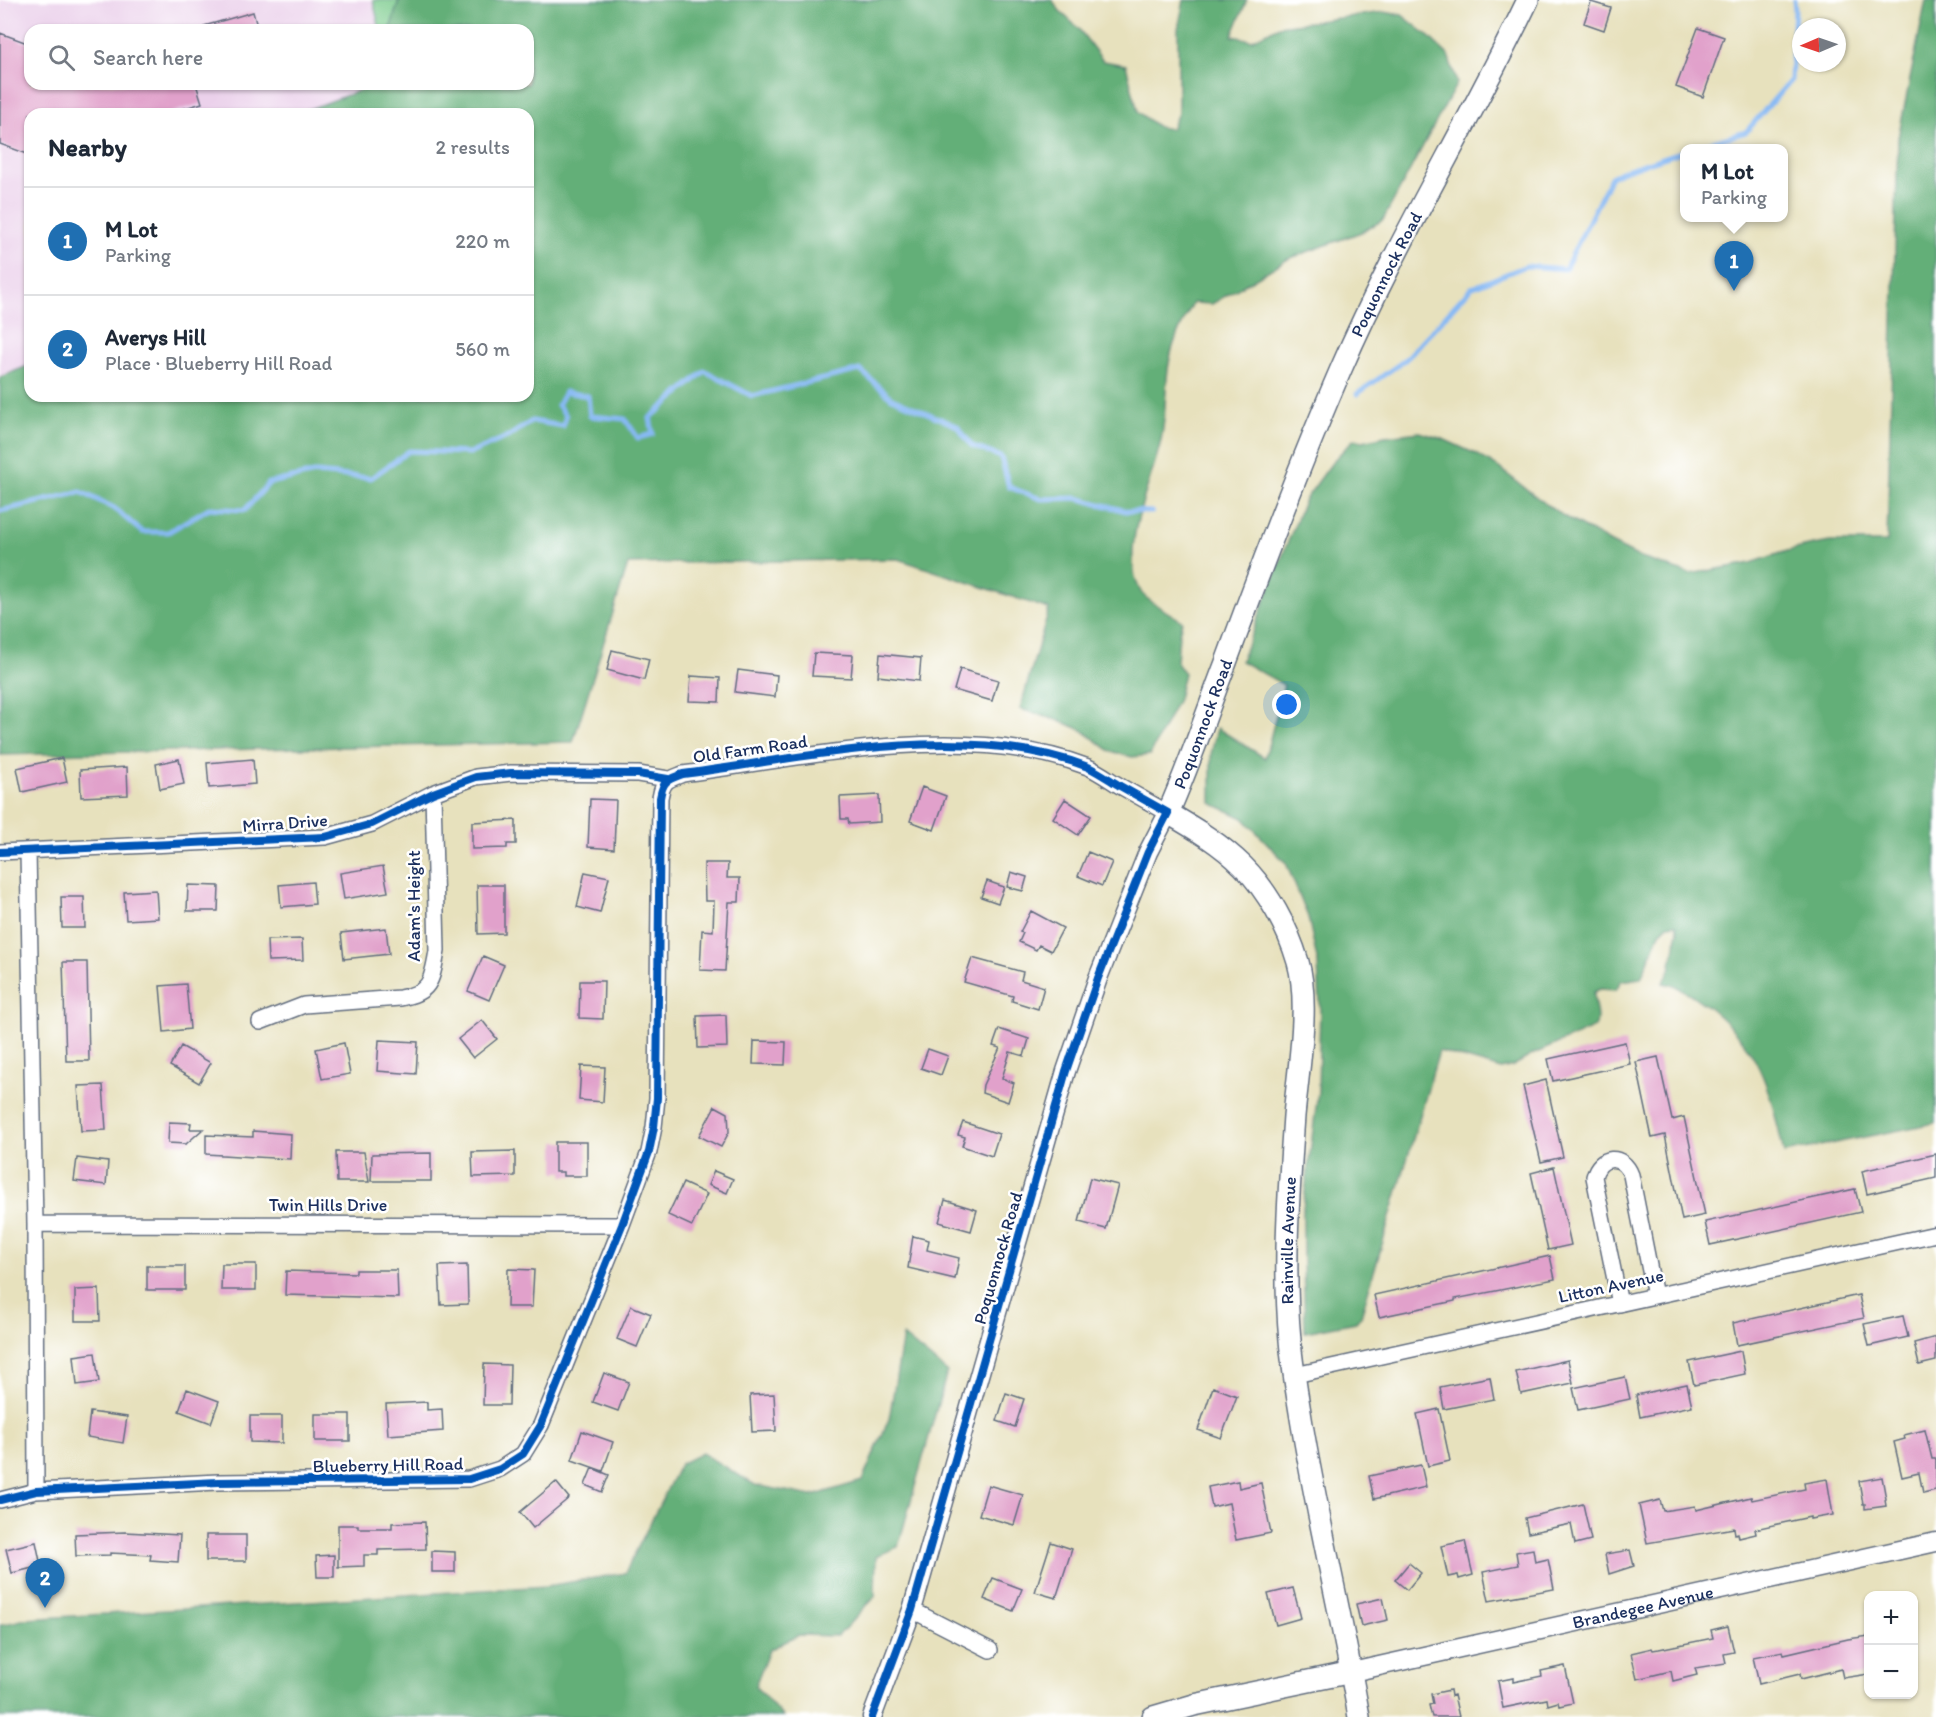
<!DOCTYPE html>
<html lang="en">
<head>
<meta charset="utf-8">
<style>
	:root { --surface:#fff; --page:#f6f6f7; --text:#1f2937; --muted:#747a83; --line:#e0e1e3; --accent:#1f6fb2 }
	body { margin:0; font-family:Itim,sans-serif; background:var(--page); color:var(--text) }
	.controls { position:absolute; right:18px; bottom:18px; display:grid; overflow:hidden; border-radius:12px; box-shadow:0 2px 4px #0004 }
	.controls button { width:54px; height:54px; display:grid; place-items:center; padding:0; border:0; border-bottom:2px solid var(--line); background:var(--surface); color:var(--text); font:30px sans-serif }
	.compass { position:absolute; left:1792px; top:18px; width:54px; height:54px; border-radius:50%; background:var(--surface); box-shadow:0 2px 4px #0004; rotate:268deg }
	.you { position:absolute; left:1287px; top:705px; width:21px; height:21px; margin:-15px; border:4px solid #fff; border-radius:50%; background:#1a73e8; box-shadow:0 0 0 9px #1a73e833 }
	.badge { display:grid; place-items:center; width:39px; height:39px; border-radius:50%; background:var(--accent); color:#fff; font-size:20px; font-weight:700 }
	.pin { position:absolute; translate:-50% -50px; filter:drop-shadow(0 2px 3px #0008) }
	.pin::after { content:''; position:absolute; top:32px; width:21px; height:18px; background:inherit; clip-path:polygon(0 0,100% 0,50% 100%) }
	.popup { position:absolute; left:1680px; top:144px; width:108px; height:78px; box-sizing:border-box; display:grid; place-content:center; border-radius:12px; background:var(--surface); filter:drop-shadow(0 2px 4px #0005); font-size:20px; white-space:nowrap; color:var(--muted) }
	.popup b { font-size:22px; color:var(--text) }
	.popup::after { content:''; position:absolute; left:50%; top:100%; margin-left:-12px; border:12px solid transparent; border-top-color:var(--surface) }
	.list { margin:0; padding:0; list-style:none }
	h2 { display:flex; justify-content:space-between; align-items:center; height:78px; margin:0; padding:0 24px; font-size:26px }
	h2 small { font-size:20px; font-weight:400; color:var(--muted) }
	.list li { display:grid; grid-template-columns:39px 1fr auto; gap:18px; align-items:center; box-sizing:border-box; height:108px; padding:0 24px; border-top:2px solid var(--line) }
	.list b { display:block; font-size:22px; white-space:nowrap }
	.list p { margin:0; font-size:20px; white-space:nowrap; color:var(--muted) }
	.list em { font-size:20px; font-style:normal; color:var(--muted) }
	.icon { flex:none; width:33px; height:33px; fill:none; stroke:currentColor; stroke-width:2; stroke-linecap:round; stroke-linejoin:round }
	.map { position:relative; flex:none; width:1936px; height:1717px; overflow:hidden }
	.search { position:absolute; background:var(--surface); box-shadow:0 2px 4px #0004; left:24px; top:24px; width:510px; height:66px; display:flex; align-items:center; gap:15px; box-sizing:border-box; padding:0 21px; border-radius:18px; color:var(--muted); font-size:22px }
	.panel { position:absolute; background:var(--surface); box-shadow:0 2px 4px #0004; left:24px; top:108px; width:510px; height:294px; border-radius:18px }
	.map>svg:first-child { display:block }
	.built { fill:#ebd1eb }
	.green { fill:#7acb8c; stroke:#4a7d75; stroke-width:1.5 }
	.forest { fill:#63af78; stroke:#3f6f6b; stroke-width:1.5 }
	.lines { fill:none; stroke-linecap:round; stroke-linejoin:round }
	.stream { stroke:#87b9f4; stroke-width:5 }
	.building { fill:#e1a1cb }
	.minor-casing { stroke:#626d7f; stroke-width:18 }
	.tertiary-casing { stroke:#626d7f; stroke-width:21 }
	.secondary-casing { stroke:#626d7f; stroke-width:24 }
	.minor { stroke:#fff; stroke-width:15 }
	.tertiary { stroke:#fff; stroke-width:18 }
	.secondary { stroke:#fff; stroke-width:21 }
	.cycleway-casing { stroke:#fff; stroke-width:11 }
	.cycleway { stroke:#0057b8; stroke-width:8 }
	.labels { text-anchor:middle; dominant-baseline:central; stroke-width:5; stroke-linejoin:round; paint-order:stroke }
	.street-label { font-size:18px; fill:#1b2f5e; stroke:#fff }
</style>
</head>
<body>
<div class="map">
<svg width="1936" height="1717" viewBox="0 0 1936 1717">
	<rect width="100%" height="100%" fill="#fff"/>
	<filter id="ink" filterUnits="userSpaceOnUse"><feTurbulence type="fractalNoise" baseFrequency=".0167" numOctaves="2"/><feDisplacementMap in="SourceGraphic" scale="12" xChannelSelector="R" yChannelSelector="G"/><feConvolveMatrix kernelMatrix="1 2 1 2 8 2 1 2 1" color-interpolation-filters="sRGB"/></filter>
	<filter id="wash" filterUnits="userSpaceOnUse"><feTurbulence type="fractalNoise" baseFrequency=".008" numOctaves="4" result="noise"/><feDisplacementMap in="SourceGraphic" scale="24" xChannelSelector="R" yChannelSelector="G"/><feGaussianBlur stdDeviation="1.35" result="paint"/><feColorMatrix in="noise" values="0 0 0 0 0 0 0 0 0 0 0 0 0 0 0 0 0 1.4 0 .05"/><feComposite in="paint" operator="in"/></filter>
	<g filter="url(#wash)">
		<rect width="100%" height="100%" fill="#e7e1bd"/>
		<path class="built" d="M0,0H373L380,30H30V84H365L361,90L296,114H30V365L0,377Z"/>
		<path class="green" d="M373,0H399L390,30H380Z"/>
		<path class="forest" d="M399,0H1052L1060,11L1079,29L1103,61L1126,65L1138,112L1158,127L1171,129L1178,113V29L1184,0H1247L1232,36L1252,40L1279,26L1384,12L1402,15L1426,34L1448,55L1457,83L1383,220L1364,231L1288,259L1212,304L1193,303C1184,320 1174,338 1170,358C1164,384 1167,413 1161,440C1152,483 1117,550 1141,592C1146,601 1172,614 1182,621L1179,634L1177,663L1184,673L1178,699L1150,755L1132,757L1110,751L1082,730L1060,721L1020,709L1049,609L898,559L628,564L573,742L0,755V377L30,365V396H528V114H296L361,90L365,84H528V30H390Z
			M1926,0H1936V1123L1784,1153C1769,1090 1764,1053 1711,1009C1696,998 1682,986 1663,983L1670,970L1678,931L1676,924L1668,925L1660,933L1641,978L1621,981L1616,990L1600,989L1594,992C1593,1004 1600,1016 1595,1027L1534,1054L1513,1066L1501,1069L1439,1051L1361,1316L1356,1322L1305,1332L1303,1259V1208L1318,1091L1320,1005L1318,964L1308,917L1286,863L1243,818L1211,803V754L1217,728L1265,758L1284,685L1241,661L1304,501L1334,460L1354,439L1363,441L1385,436L1420,432L1443,439L1478,455L1498,467L1543,502L1565,517L1611,543L1641,558L1690,574L1751,563L1787,551L1813,545L1831,542H1887L1898,138Z
			M903,1336L947,1372L898,1547L876,1556L875,1596L838,1636L799,1635L769,1650L755,1686L783,1717H0V1625L26,1619L547,1586L625,1573L680,1464L702,1453L755,1485L812,1496L862,1481L889,1419Z"/>
		<g class="lines">
			<path class="stream" d="M1693,148L1746,132L1791,80L1795,10L1794,0
				M1357,394L1405,360L1471,288L1526,266L1565,269L1611,177L1623,171L1684,151
				M0,511L81,492L114,508L142,532H168L209,508L245,510L269,483L315,473L371,478L409,451L471,453L509,436L532,421L563,426L566,416L558,405L565,392L588,396L590,416L625,419L638,438L653,434L650,418L705,371L752,396L860,370L892,398L957,426L972,446L1001,457L1009,487L1041,499L1077,498L1126,511L1152,512"/>
		</g>
		<g id="blocks">
			<path class="building" d="M1591,2L1611,8L1604,30L1584,23Z
				M253,12L258,30H205L204,26Z
				M1698,28L1724,37L1703,97L1676,87Z
				M0,33L30,44V84H196L202,103L166,114H30V155L0,144Z
				M612,650L649,659L644,680L607,670Z
				M814,653L853,655L851,678L812,676Z
				M880,654L921,658L919,681L878,676Z
				M960,669L998,680L992,701L954,690Z
				M738,670L777,675L775,697L735,692Z
				M691,676L720,678L719,702L689,701Z
				M62,758L67,782L22,792L17,768Z
				M179,759L184,784L160,789L156,764Z
				M253,759L255,784L209,788L207,763Z
				M127,767L128,795L81,797L80,770Z
				M922,787L946,796L934,830L910,821Z
				M879,795L880,822L849,824L848,819H841L840,797Z
				M590,799L616,800L614,849L588,847Z
				M1065,799L1091,816L1078,835L1053,818Z
				M516,820V844H507V848L472,849V822Z
				M1088,852L1112,862L1102,886L1078,876Z
				M704,863H728L727,878H740L739,902H729L725,971L700,970L702,930L713,931L714,901H705Z
				M383,866L388,892L344,899L340,873Z
				M585,872L609,877L600,913L577,907Z
				M1011,872L1027,877L1023,891L1007,887Z
				M987,881L1004,887L998,903L981,897Z
				M313,882L315,904L281,907L279,885Z
				M188,885L219,886L218,911H187Z
				M477,885H504V933L478,934Z
				M156,890L158,918L126,920L124,892Z
				M61,897H84L85,928H62Z
				M1031,911L1063,928L1051,951L1039,945L1036,950L1019,942L1023,933L1020,932Z
				M386,928L389,954L344,959L341,933Z
				M302,939L303,960L268,961L267,940Z
				M483,956L504,965L489,1000L468,991Z
				M972,958L1023,972L1021,980L1044,987L1038,1009L1012,1001L1013,996L964,982Z
				M63,962H87L89,1061H66Z
				M580,981H604L603,1019L579,1018Z
				M186,984L190,1029L164,1032L160,986Z
				M726,1015L727,1047L698,1048L697,1016Z
				M482,1020L497,1039L473,1058L458,1039Z
				M999,1029L1029,1039L1024,1056L1010,1052L1002,1078L1014,1083L1008,1102L982,1093L983,1085L1000,1048L993,1046Z
				M379,1040L418,1042L416,1074L377,1071Z
				M754,1041L786,1042L785,1065L753,1064Z
				M1625,1042L1630,1064L1553,1081L1548,1059Z
				M344,1043L350,1074L322,1079L316,1049Z
				M181,1046L211,1063L199,1083L170,1066Z
				M928,1049L948,1056L941,1075L921,1068Z
				M1658,1057L1672,1120L1684,1117L1705,1215L1682,1220L1665,1135L1652,1138L1636,1062Z
				M581,1066L605,1067L603,1102L579,1100Z
				M1546,1080L1563,1157L1541,1162L1523,1086Z
				M103,1085L106,1130L81,1131L78,1086Z
				M715,1106L728,1113L729,1132L721,1147L699,1136Z
				M169,1122L191,1123L190,1129H203L186,1144L168,1143Z
				M963,1122L999,1134L992,1156L962,1146L965,1137L958,1135Z
				M253,1131L291,1134L290,1159L206,1154V1135L253,1137Z
				M555,1142H587V1176H563V1172H555Z
				M515,1151V1176L473,1177L472,1152Z
				M336,1152H364L369,1182H337Z
				M431,1153V1181H371L372,1154Z
				M1936,1154V1178L1867,1194L1862,1171Z
				M77,1158L108,1162L106,1185L74,1181Z
				M1554,1167L1571,1245L1548,1250L1531,1173Z
				M714,1171L733,1179L727,1193L708,1185Z
				M1090,1178L1118,1185L1106,1229L1079,1222Z
				M683,1183L707,1194L692,1226L668,1215Z
				M1855,1189L1861,1212L1710,1245L1705,1222Z
				M945,1200L977,1210L971,1231L939,1222Z
				M913,1236L929,1240L927,1250L959,1258L955,1279L908,1268Z
				M1550,1256L1555,1279L1455,1299V1301L1379,1317L1374,1295Z
				M222,1264H256V1290H221Z
				M467,1265L468,1304L441,1305L439,1266Z
				M147,1266H185V1290H147Z
				M508,1269L534,1270L532,1307H507Z
				M356,1270H397L398,1298L285,1295L286,1271L356,1273Z
				M99,1289L100,1321H75V1290Z
				M1859,1295L1864,1318L1737,1345L1733,1323Z
				M631,1306L651,1314L637,1347L617,1339Z
				M1903,1316L1908,1337L1869,1346L1864,1324Z
				M1936,1337V1361L1919,1365L1914,1343Z
				M1741,1351L1745,1374L1694,1385L1689,1362Z
				M95,1353L99,1382L77,1385L74,1356Z
				M1568,1360L1573,1383L1521,1394L1516,1372Z
				M484,1364L510,1365L509,1405H483Z
				M604,1373L629,1382L618,1411L593,1402Z
				M1490,1377L1494,1399L1444,1409L1440,1387Z
				M1625,1377L1630,1399L1578,1410L1573,1388Z
				M1687,1384L1692,1406L1640,1417L1636,1395Z
				M1213,1387L1237,1396L1221,1438L1198,1430Z
				M187,1389L219,1401L211,1423L179,1411Z
				M1006,1393L1024,1399L1015,1427L997,1421Z
				M774,1394L776,1431L752,1432L750,1395Z
				M427,1402V1410L442,1409L443,1431L388,1435L386,1404Z
				M1439,1409L1450,1461L1428,1466L1417,1414Z
				M90,1412L127,1417L123,1443L87,1437Z
				M315,1414H350V1441H315Z
				M250,1416H282V1443L250,1442Z
				M1925,1430L1932,1459H1936V1490L1923,1493L1919,1473L1902,1477L1894,1442L1905,1439L1904,1435Z
				M582,1431L613,1442L603,1471L572,1460Z
				M1421,1465L1426,1487L1374,1499L1369,1476Z
				M592,1468L609,1475L602,1492L585,1485Z
				M1882,1477L1886,1499L1885,1500L1886,1506L1865,1509V1504H1863L1859,1481Z
				M1827,1479L1833,1515L1810,1519V1517L1755,1529L1756,1534L1739,1538L1738,1533L1735,1534L1734,1528L1647,1543L1639,1505L1660,1500L1663,1511L1695,1506L1696,1510L1751,1497L1752,1500L1805,1489L1804,1483Z
				M1238,1481L1239,1488L1261,1483L1271,1533L1236,1540L1229,1503L1212,1507L1208,1487Z
				M556,1482L569,1498L533,1528L520,1512Z
				M988,1485L1023,1495L1014,1525L979,1515Z
				M1583,1504L1591,1540L1575,1544L1571,1524L1528,1533L1525,1518Z
				M425,1522L426,1549L378,1550V1555H364V1566L338,1567V1525H358V1528H392V1523Z
				M125,1532L180,1535L178,1562L150,1560L151,1555L110,1553V1555L76,1556L75,1534Z
				M206,1535H246V1561H206Z
				M1465,1541L1473,1575L1459,1579L1458,1575L1448,1577L1441,1546Z
				M36,1542L41,1566L12,1573L6,1549Z
				M1051,1542L1072,1549L1056,1598L1035,1592Z
				M1533,1549L1535,1562L1548,1559L1554,1589L1489,1601L1483,1572L1518,1565L1516,1552Z
				M1630,1550L1634,1566L1609,1574L1605,1554Z
				M432,1551L455,1552V1572H432Z
				M334,1555V1577H317L316,1556Z
				M1409,1563L1421,1573L1407,1590L1395,1580Z
				M993,1578L1022,1589L1013,1611L984,1599Z
				M1293,1588L1301,1618L1276,1625L1268,1594Z
				M1383,1598L1388,1620L1361,1626L1356,1604Z
				M1728,1626L1734,1652L1724,1654L1726,1663L1695,1668L1697,1675L1673,1681L1671,1671L1637,1679L1631,1653L1652,1648L1653,1650L1659,1649L1713,1638L1711,1630Z
				M1869,1636V1674L1843,1678L1841,1669L1801,1679L1800,1674L1759,1684L1753,1657L1783,1651L1784,1654L1848,1639Z
				M1565,1666L1573,1703L1559,1706L1558,1702L1548,1705L1547,1699L1503,1708L1498,1681L1513,1678V1682L1542,1676L1541,1671Z
				M1450,1690L1451,1696L1454,1695L1459,1717H1432L1429,1705L1433,1704L1431,1694Z"/>
		</g>
	</g>
	<g filter="url(#ink)">
		<use href="#blocks" fill-opacity="0" stroke="#626d7f" stroke-width="1.5"/>
		<g class="lines">
			<defs>
				<path id="minor" d="M28,851L35,1224L36,1491
					M0,852L325,837L372,824L433,793L476,777L511,773L638,774L668,779
					M260,1022L304,1005L400,998C431,993 432,980 437,951L433,793
					M35,1224L622,1225
					M1620,1304L1594,1177C1599,1155 1623,1153 1631,1175L1655,1296
					M1295,1375L1936,1234
					M0,1500L36,1491L218,1482L469,1479L500,1469L523,1454L541,1425L622,1225L649,1152L654,1127L657,1098L660,798C663,780 667,780 683,774C810,757 966,720 1088,767C1099,772 1110,780 1120,786C1136,795 1152,804 1168,813
					M912,1610L990,1650"/>
				<g id="tertiary">
					<path id="s1" d="M1352,1672L1936,1542"/>
					<path d="M872,1717L912,1610L1066,1071L1098,978L1148,852L1168,813"/>
				</g>
				<g id="secondary">
					<path d="M1153,1717L1194,1705L1352,1672"/>
					<path id="s2" d="M1359,1717C1342,1615 1316,1514 1300,1412C1296,1388 1292,1364 1290,1340C1283,1266 1289,1190 1294,1116C1298,1071 1310,1004 1298,962C1288,928 1268,891 1243,866C1221,844 1194,828 1168,813C1190,764 1206,714 1225,665C1262,565 1299,466 1341,369C1396,242 1469,124 1528,0"/>
				</g>
			</defs>
			<use href="#minor" class="minor-casing"/>
			<use href="#tertiary" class="tertiary-casing"/>
			<use href="#secondary" class="secondary-casing"/>
			<use href="#minor" class="minor"/>
			<use href="#tertiary" class="tertiary"/>
			<use href="#secondary" class="secondary"/>
			<defs>
				<path id="cycleway" d="M0,852L325,837L372,824L433,793L476,777L511,773L638,774L668,779
					M0,1500L36,1491L218,1482L469,1479L500,1469L523,1454L541,1425L622,1225L649,1152L654,1127L657,1098L660,798C663,780 667,780 683,774C810,757 966,720 1088,767C1099,772 1110,780 1120,786C1136,795 1152,804 1168,813L1148,852L1098,978L1066,1071L912,1610L872,1717"/>
			</defs>
			<use href="#cycleway" class="cycleway-casing"/>
			<use href="#cycleway" class="cycleway"/>
		</g>
	</g>
	<g class="labels">
		<g class="street-label">
			<text stroke="none"><textPath href="#s2" startOffset="1548">Poquonnock Road</textPath></text>
			<text stroke="none"><textPath href="#s2" startOffset="1062">Poquonnock Road</textPath></text>
			<text transform="translate(750 749) rotate(-8)">Old Farm Road</text>
			<text transform="translate(285 823) rotate(-4)">Mirra Drive</text>
			<text transform="translate(414 906) rotate(-90)">Adam's Height</text>
			<text x="328" y="1205">Twin Hills Drive</text>
			<text stroke="none"><textPath href="#s2" startOffset="483">Rainville Avenue</textPath></text>
			<text transform="translate(998 1258) rotate(-74)">Poquonnock Road</text>
			<text transform="translate(1611 1286) rotate(-12)">Litton Avenue</text>
			<text transform="translate(388 1465) rotate(-1)">Blueberry Hill Road</text>
			<text stroke="none"><textPath href="#s1" startOffset="298">Brandegee Avenue</textPath></text>
		</g>
	</g>
</svg>
<div class="controls">
<button>+</button>
<button>−</button>
</div>
<svg class="compass" viewBox="-18 -18 36 36"><path d="M0-13l5 13h-10z" fill="#e53935"/><path d="M0 13l5-13h-10z" fill="#747a83"/></svg>
<div class="you"></div>
<div class="pin badge" style="left:1734px;top:291px">1</div>
<div class="popup"><b>M Lot</b>Parking</div>
<div class="pin badge" style="left:45px;top:1608px">2</div>
<div class="search"><svg class="icon" aria-label="search" viewBox="0 0 24 24"><circle cx="10" cy="10" r="6"/><path d="M15 15l6 6"/></svg>Search here</div>
<section class="panel">
<h2>Nearby<small>2 results</small></h2>
<ul class="list">
<li><span class="badge">1</span><div><b>M Lot</b><p>Parking</p></div><em>220 m</em></li>
<li><span class="badge">2</span><div><b>Averys Hill</b><p>Place · Blueberry Hill Road</p></div><em>560 m</em></li>
</ul>
</section>
</div>
</body>
</html>
